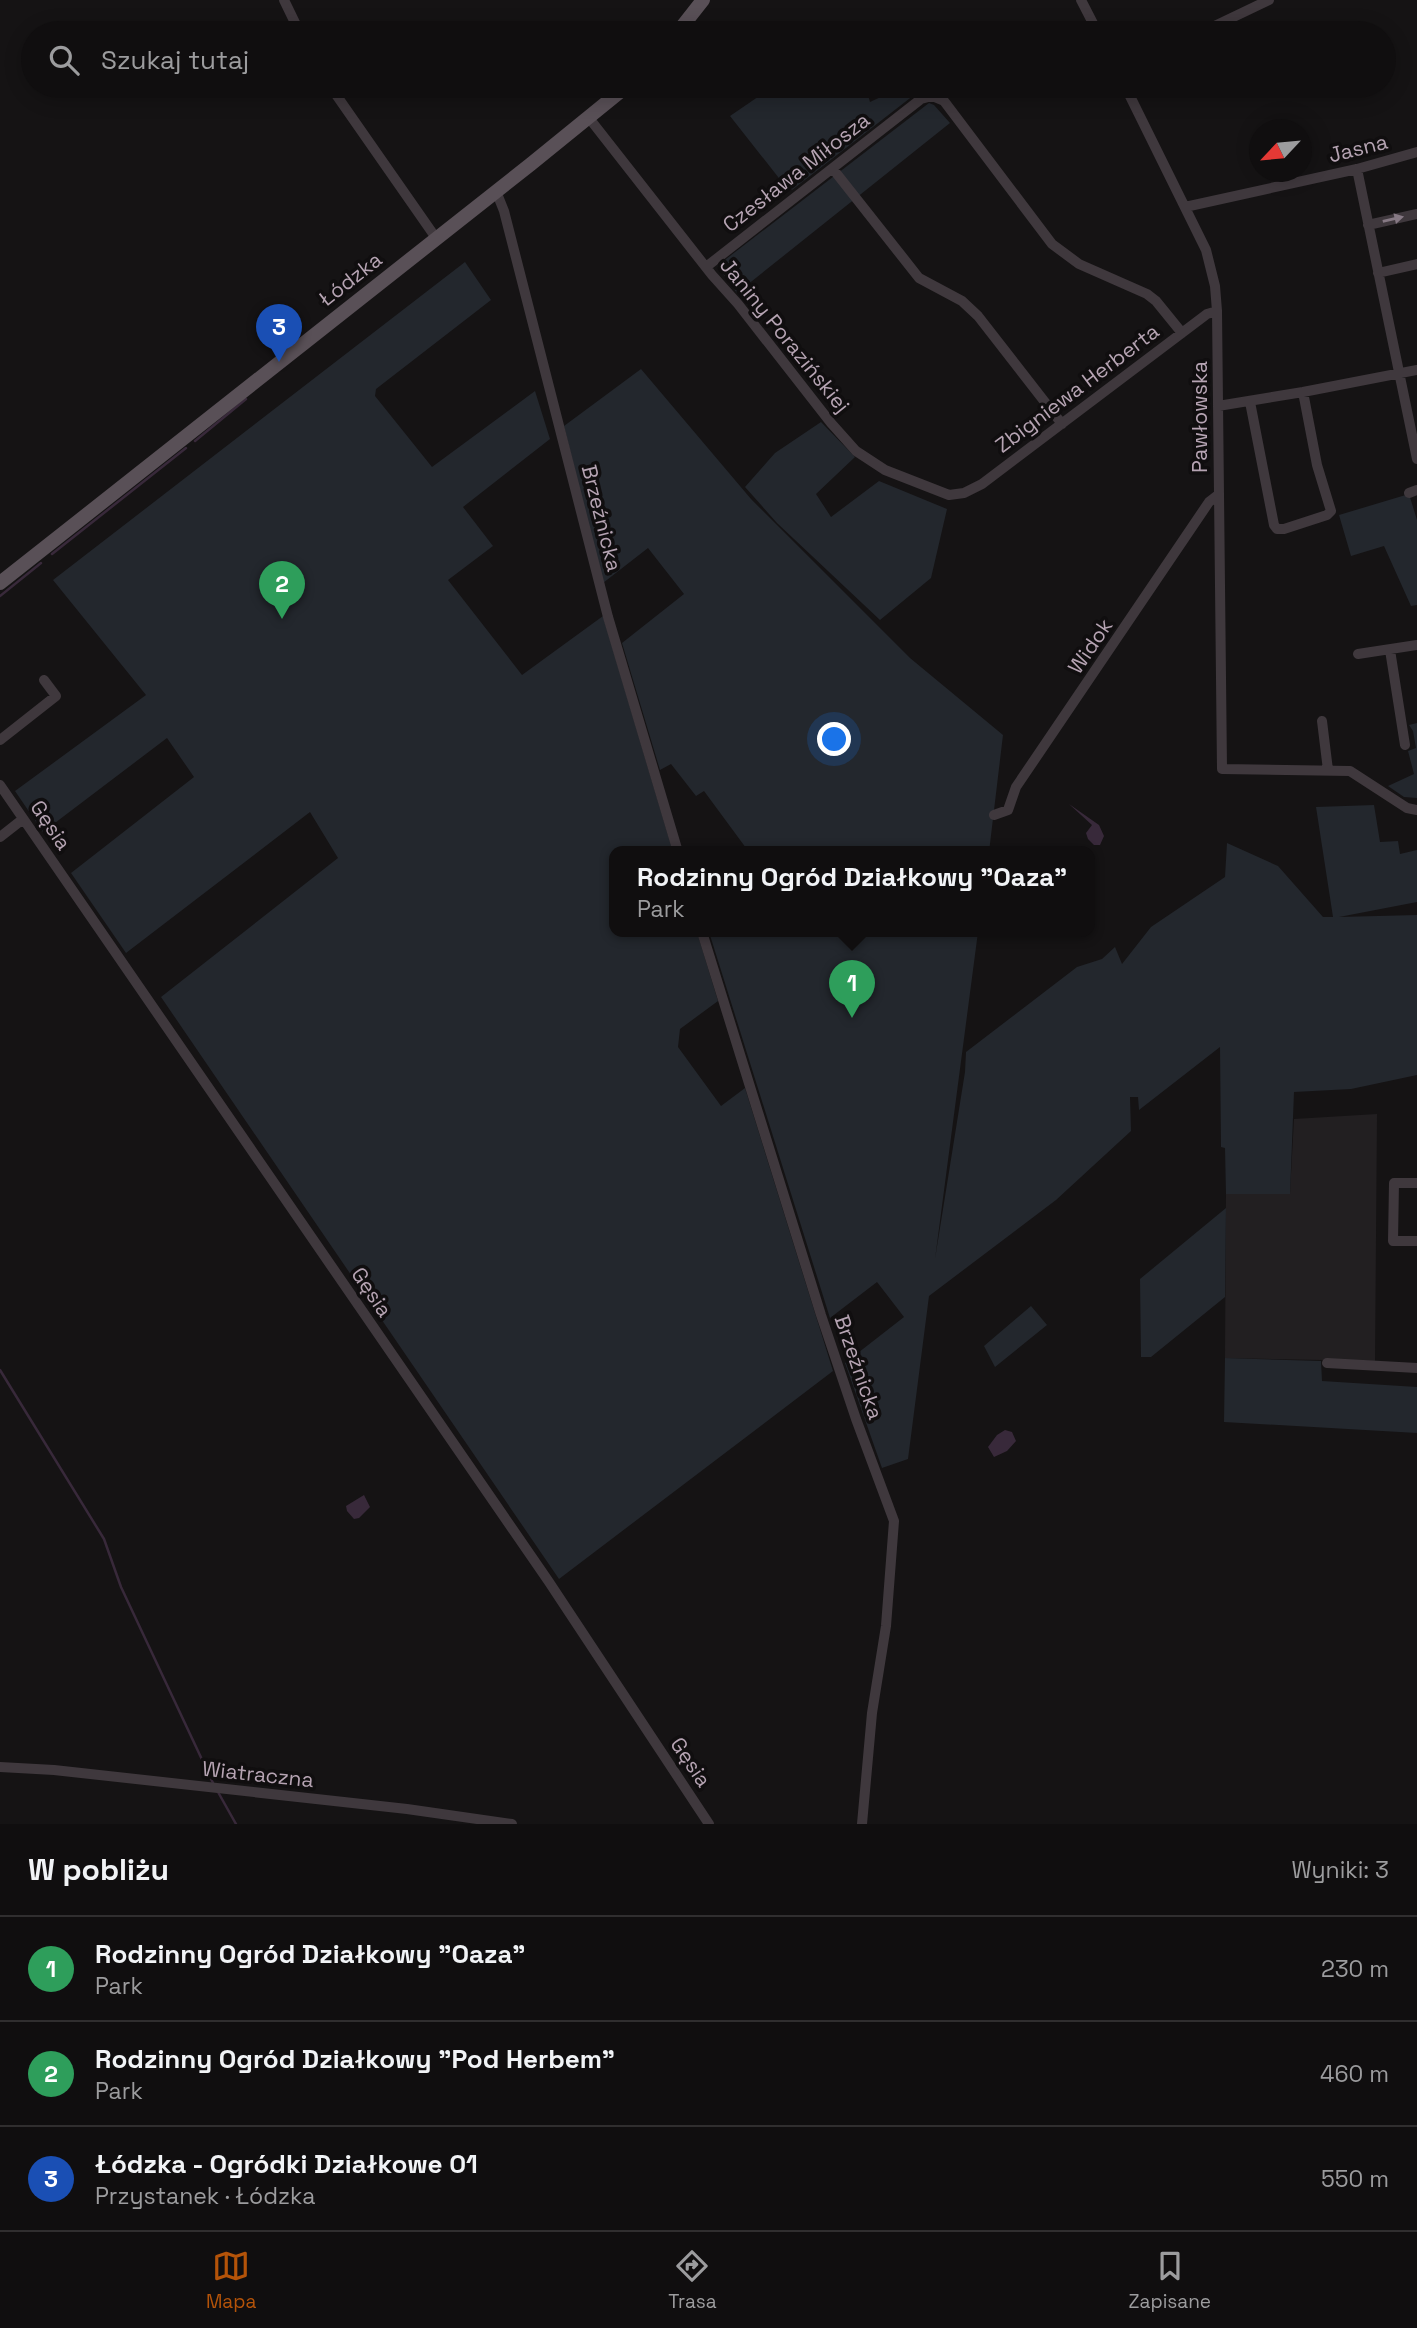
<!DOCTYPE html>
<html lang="pl">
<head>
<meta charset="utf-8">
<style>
	:root { --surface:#100e0f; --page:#1e1c1d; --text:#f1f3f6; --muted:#9c9c9e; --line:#302e2f; --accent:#b45309 }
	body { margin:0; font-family:"Space Grotesk",sans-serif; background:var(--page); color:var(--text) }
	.compass { position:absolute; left:1249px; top:119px; width:63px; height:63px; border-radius:50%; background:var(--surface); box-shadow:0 4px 18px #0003; rotate:244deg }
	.you { position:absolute; left:835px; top:740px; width:24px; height:24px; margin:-18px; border:5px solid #fff; border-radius:50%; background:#1a73e8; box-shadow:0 0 0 10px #1a73e833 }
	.badge { display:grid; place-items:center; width:46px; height:46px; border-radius:50%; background:var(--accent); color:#fff; font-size:23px; font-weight:700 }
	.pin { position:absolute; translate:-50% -58px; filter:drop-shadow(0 2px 4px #0008) }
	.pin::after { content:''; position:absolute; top:37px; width:24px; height:21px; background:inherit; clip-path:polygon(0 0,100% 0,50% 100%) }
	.popup { position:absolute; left:609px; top:846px; width:486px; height:91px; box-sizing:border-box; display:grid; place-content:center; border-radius:14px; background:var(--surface); filter:drop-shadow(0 2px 5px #0005); font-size:23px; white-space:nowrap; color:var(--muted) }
	.popup b { font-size:26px; color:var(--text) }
	.popup::after { content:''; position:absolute; left:50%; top:100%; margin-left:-14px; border:14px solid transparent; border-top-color:var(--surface) }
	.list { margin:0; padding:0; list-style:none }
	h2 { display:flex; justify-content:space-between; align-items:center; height:91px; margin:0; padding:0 28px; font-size:30px }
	h2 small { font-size:23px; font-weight:400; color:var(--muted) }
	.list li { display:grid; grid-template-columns:46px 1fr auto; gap:21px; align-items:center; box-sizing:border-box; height:105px; padding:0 28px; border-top:2px solid var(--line) }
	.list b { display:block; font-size:26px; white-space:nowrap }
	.list p { margin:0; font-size:23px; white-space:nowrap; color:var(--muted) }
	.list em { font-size:23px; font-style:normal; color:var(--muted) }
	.icon { flex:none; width:38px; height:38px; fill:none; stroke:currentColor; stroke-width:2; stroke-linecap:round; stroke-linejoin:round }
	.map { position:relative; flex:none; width:1417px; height:1824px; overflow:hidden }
	.search { position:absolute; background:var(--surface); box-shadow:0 4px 18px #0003; left:21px; right:21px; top:21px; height:77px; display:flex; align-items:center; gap:18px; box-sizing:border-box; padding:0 24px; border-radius:38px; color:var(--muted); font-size:26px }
	.sheet { height:406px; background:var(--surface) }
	nav { display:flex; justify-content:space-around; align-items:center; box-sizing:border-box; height:98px; border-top:2px solid var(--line); background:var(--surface); font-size:19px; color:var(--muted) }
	nav a { display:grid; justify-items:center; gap:4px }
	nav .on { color:var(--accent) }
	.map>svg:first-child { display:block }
	.built { fill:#221f21 }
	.green { fill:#23272d }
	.water { fill:#38293a }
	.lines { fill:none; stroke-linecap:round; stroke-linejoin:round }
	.stream { stroke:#38293a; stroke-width:2.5 }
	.minor { stroke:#3f383d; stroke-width:10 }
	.major { stroke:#595057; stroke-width:14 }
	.oneway { fill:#867984 }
	.labels { text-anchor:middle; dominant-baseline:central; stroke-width:7; stroke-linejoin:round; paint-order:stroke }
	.street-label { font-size:21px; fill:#b6a4b3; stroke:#100e0f }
</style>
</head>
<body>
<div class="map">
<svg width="1417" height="1824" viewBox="0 0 1417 1824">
	<rect width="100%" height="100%" fill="#151314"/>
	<path class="built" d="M1377,1114L1375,1361L1225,1358L1226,1194L1290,1193L1294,1119Z"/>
	<path class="green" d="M774,86H813C826,94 832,83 849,97L866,88L870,102L904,86H922L923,88L792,190L786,182H782L730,116Z
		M929,103L934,105L950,123L737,293L717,266Z
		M465,262L491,300L376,389L375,396L432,467L535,391L550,439L463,507L493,546L448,580L522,675L603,616L673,852H614V932H697L718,1001L680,1029L678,1047L721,1106L745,1088L833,1371L559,1579L161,997L338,858L310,812L126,953L71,873L194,777L167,738L43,832L15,791L146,695L53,580Z
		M641,369L751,499L910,658L1003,735L989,852H741L746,848L704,791L696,796L671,764L660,770L622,643L684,594L648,548L603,583L564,426Z
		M821,422L855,457L816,494L831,517L879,481L947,509L931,578L880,620L777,523L745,487L775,453Z
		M1409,494L1417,520V605L1411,606L1384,546L1351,556L1339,515Z
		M1417,723V798L1404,797L1388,786L1414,774L1408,751L1416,748L1413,731L1409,725Z
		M1374,805L1380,842L1398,841L1400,854L1417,850V902L1339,917L1417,915V1075L1351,1089L1294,1092L1290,1194H1226L1225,1148L1221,1147L1220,1047L1139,1110L1138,1097H1130L1131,1131L1056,1200L929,1296L908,1459L882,1468L845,1363L904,1317L877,1282L830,1318L709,932H978L935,1259L965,1072L966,1052L1077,967L1102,959L1115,947L1122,964L1151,927L1225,877L1227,843L1278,866L1323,917H1333L1316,807Z
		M1226,1208L1225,1297L1151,1357H1141L1140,1279Z
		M1031,1306L1047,1325L995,1367L984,1346Z
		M1225,1358L1321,1361L1322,1381L1417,1387V1433L1224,1422Z"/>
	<path class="water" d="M1069,804L1099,825L1104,836L1100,845H1094L1088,839L1086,833L1092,825Z
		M1005,1430L1012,1432L1016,1441L1007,1451L994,1457L988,1447L997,1435Z
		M364,1495L370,1507L359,1518L354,1519L347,1511L346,1506Z"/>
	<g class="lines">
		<path class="stream" d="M195,441L246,399
			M52,554L186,448
			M0,596L41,563
			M0,1370L104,1539L121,1587L213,1783
			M218,1792L236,1824"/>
		<path class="minor" d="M284,0L300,33
			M1081,0L1098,33
			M1200,33L1269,0
			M330,86L436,238
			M1125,86L1206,250L1215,286L1217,311L1222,769L1350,771L1407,808L1417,810
			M589,118L712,275L738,304L831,423L856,451L885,470L949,495L964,493L982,484L1207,314L1217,311
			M833,169L919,278L962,301L978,316L1062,424
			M1357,169L1417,459
			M496,191L504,211L608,617L678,852
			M1185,207L1357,169L1417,152
			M1368,225L1417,214
			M706,267L921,99L932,96L944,101L1052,244L1079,264L1147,294L1156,301L1182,333
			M1378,273L1417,264
			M1250,402L1274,525L1277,529H1284L1327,515L1331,511L1317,465L1303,392
			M1218,406L1303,392L1417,370
			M1409,493L1417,490
			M1390,650L1405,745
			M1358,654L1417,645
			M1322,721L1328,770
			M0,740L56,696L44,680
			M0,785L549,1582L709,1824
			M994,815L1008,810L1016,787L1209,502L1218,495
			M0,837L23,819
			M702,932L821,1315L856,1419L894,1521L886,1626L872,1713L862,1824
			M1417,1183H1394L1393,1241H1417
			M1327,1363L1417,1368
			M0,1767L54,1770L407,1809L512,1824"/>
		<path class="major" d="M677,33L703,0
			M0,583L531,164L627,86"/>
	</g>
	<defs><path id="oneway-solid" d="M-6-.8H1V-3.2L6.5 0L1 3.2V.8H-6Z" transform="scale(1.75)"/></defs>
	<use class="oneway" href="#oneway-solid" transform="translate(1393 219) rotate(-13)"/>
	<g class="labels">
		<g class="street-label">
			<text transform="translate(1358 148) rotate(-14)">Jasna</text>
			<text transform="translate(796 172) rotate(-38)">Czesława Miłosza</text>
			<text transform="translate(350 279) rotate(-38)">Łódzka</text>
			<text transform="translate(785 335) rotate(51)">Janiny Porazińskiej</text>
			<text transform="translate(1077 388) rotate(-37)">Zbigniewa Herberta</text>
			<text transform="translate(1199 417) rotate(-90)">Pawłowska</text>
			<text transform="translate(602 518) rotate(76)">Brzeźnicka</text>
			<text transform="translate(1090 646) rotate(-56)">Widok</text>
			<text transform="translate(51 825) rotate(56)">Gęsia</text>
			<text transform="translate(372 1292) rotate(56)">Gęsia</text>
			<text transform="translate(859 1367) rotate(71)">Brzeźnicka</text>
			<text transform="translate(691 1762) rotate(56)">Gęsia</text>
			<text transform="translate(258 1774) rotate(6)">Wiatraczna</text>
		</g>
	</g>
</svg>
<svg class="compass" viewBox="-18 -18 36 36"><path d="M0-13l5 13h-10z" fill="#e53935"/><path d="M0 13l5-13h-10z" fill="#9c9c9e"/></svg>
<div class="you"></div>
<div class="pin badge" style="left:852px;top:1018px;background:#2e9e5b">1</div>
<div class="popup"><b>Rodzinny Ogród Działkowy &quot;Oaza&quot;</b>Park</div>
<div class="pin badge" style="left:282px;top:619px;background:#2e9e5b">2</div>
<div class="pin badge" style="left:279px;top:362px;background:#1a4fb4">3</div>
<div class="search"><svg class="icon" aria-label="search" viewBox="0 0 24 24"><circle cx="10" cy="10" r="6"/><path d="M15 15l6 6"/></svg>Szukaj tutaj</div>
</div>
<section class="sheet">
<h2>W pobliżu<small>Wyniki: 3</small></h2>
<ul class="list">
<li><span class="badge" style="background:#2e9e5b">1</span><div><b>Rodzinny Ogród Działkowy &quot;Oaza&quot;</b><p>Park</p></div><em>230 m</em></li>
<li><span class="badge" style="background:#2e9e5b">2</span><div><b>Rodzinny Ogród Działkowy &quot;Pod Herbem&quot;</b><p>Park</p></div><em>460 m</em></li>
<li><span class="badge" style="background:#1a4fb4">3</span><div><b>Łódzka - Ogródki Działkowe 01</b><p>Przystanek · Łódzka</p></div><em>550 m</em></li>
</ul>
</section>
<nav>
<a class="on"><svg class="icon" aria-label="map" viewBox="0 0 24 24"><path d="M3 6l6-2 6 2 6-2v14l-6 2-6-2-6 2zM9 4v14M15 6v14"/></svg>Mapa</a>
<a><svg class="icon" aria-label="directions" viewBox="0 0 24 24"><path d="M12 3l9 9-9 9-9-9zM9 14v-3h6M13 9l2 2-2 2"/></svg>Trasa</a>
<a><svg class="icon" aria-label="saved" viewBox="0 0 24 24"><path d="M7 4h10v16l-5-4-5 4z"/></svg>Zapisane</a>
</nav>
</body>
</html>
